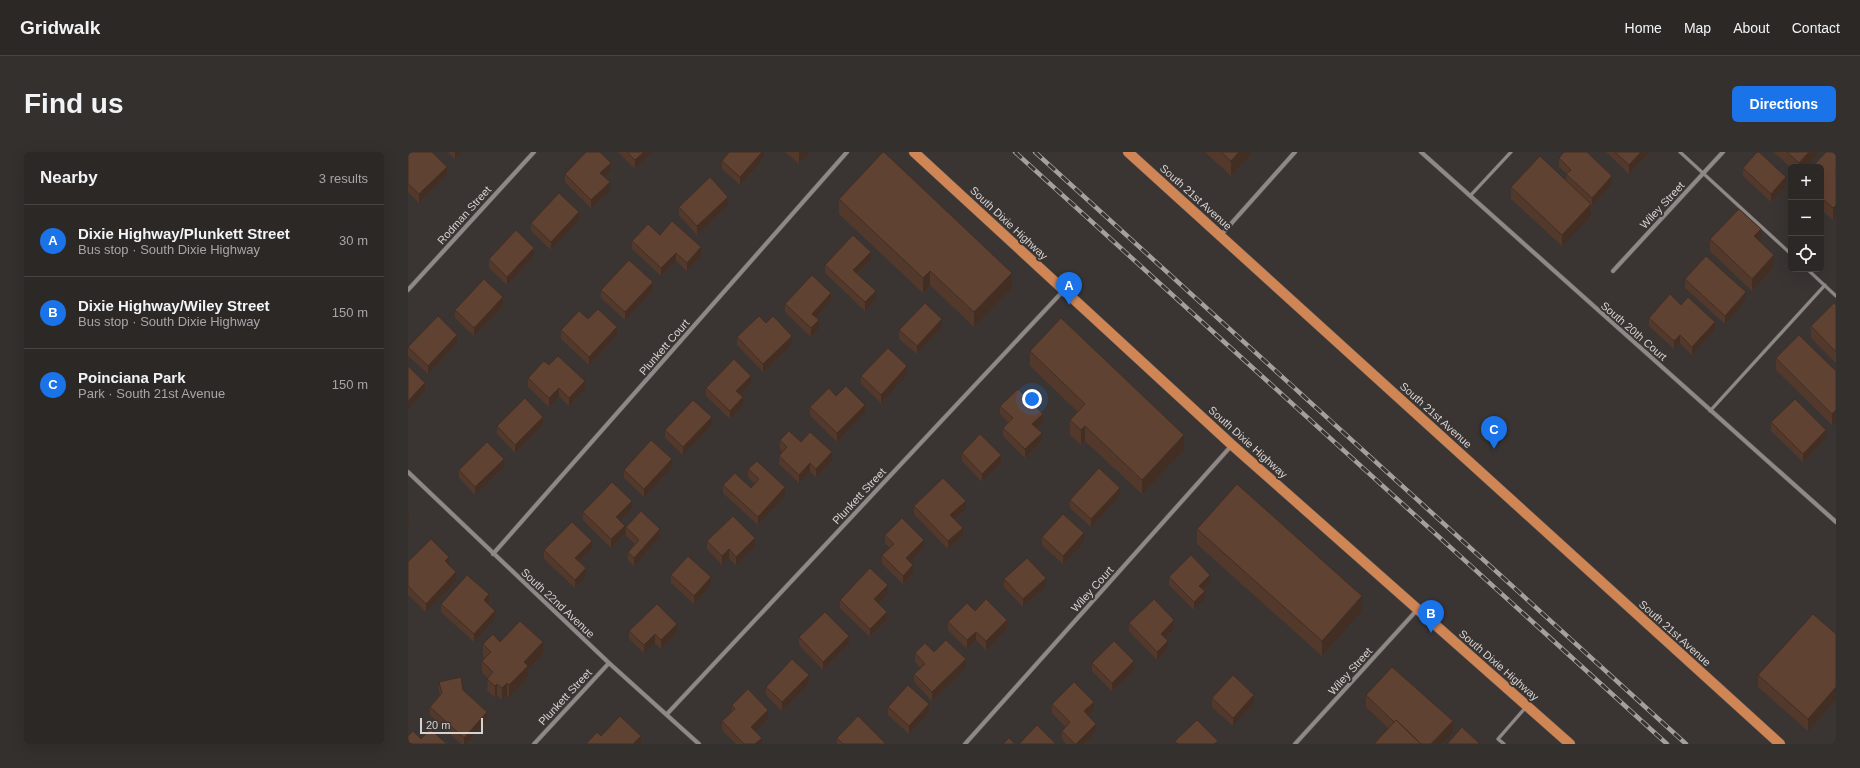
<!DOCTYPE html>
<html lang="en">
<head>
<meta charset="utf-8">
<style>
	:root { --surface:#2c2826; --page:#34302e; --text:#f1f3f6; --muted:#a6a6a7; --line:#484443; --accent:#1a73e8 }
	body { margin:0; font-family:Helvetica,sans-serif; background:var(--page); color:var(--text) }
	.controls { position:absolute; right:12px; top:12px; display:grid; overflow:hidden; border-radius:6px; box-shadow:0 4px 16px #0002 }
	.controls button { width:36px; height:36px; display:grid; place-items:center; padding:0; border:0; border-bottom:1px solid var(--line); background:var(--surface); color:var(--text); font:20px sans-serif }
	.scale { position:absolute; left:12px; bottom:10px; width:63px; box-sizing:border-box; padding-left:4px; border:2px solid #d5d2d1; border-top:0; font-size:11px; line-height:14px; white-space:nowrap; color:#d5d2d1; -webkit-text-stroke:3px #3a3533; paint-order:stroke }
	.you { position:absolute; left:624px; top:247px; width:14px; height:14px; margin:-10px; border:3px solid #fff; border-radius:50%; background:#1a73e8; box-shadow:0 0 0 6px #1a73e833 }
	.badge { display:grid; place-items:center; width:26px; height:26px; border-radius:50%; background:var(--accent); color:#fff; font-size:13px; font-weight:700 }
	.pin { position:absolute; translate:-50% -33px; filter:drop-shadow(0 1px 2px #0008) }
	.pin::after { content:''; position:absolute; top:21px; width:14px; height:12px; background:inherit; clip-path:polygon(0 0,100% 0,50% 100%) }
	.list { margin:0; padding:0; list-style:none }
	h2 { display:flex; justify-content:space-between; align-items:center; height:52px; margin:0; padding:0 16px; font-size:17px }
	h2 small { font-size:13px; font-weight:400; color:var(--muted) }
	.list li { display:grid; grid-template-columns:26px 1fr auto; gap:12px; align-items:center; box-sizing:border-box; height:72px; padding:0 16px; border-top:1px solid var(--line) }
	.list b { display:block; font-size:15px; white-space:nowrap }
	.list p { margin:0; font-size:13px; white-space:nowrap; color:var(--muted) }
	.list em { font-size:13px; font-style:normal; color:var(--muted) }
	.icon { flex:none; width:22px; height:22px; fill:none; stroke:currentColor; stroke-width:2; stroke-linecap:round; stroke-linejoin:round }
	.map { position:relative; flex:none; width:1428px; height:592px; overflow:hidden; border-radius:6px }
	header { display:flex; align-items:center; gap:24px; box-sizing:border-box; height:56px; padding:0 20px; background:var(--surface); border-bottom:1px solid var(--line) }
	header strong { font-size:19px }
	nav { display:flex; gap:22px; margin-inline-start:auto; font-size:14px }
	.intro { display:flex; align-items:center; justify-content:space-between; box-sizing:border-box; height:96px; padding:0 24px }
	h1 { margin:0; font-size:28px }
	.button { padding:10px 18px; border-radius:6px; background:var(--accent); color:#fff; font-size:14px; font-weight:700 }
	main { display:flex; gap:24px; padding:0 24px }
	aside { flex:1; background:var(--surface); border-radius:6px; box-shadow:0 4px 16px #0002 }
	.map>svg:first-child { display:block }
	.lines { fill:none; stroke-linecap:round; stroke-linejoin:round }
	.lane-casing { stroke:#575352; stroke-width:4 }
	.street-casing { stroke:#575352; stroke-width:5 }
	.primary-casing { stroke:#575352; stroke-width:11 }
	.lane { stroke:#8e8986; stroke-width:3 }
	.street { stroke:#8e8986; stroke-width:4 }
	.primary { stroke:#d08554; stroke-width:10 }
	.rail-casing { stroke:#a3a09e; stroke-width:4.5 }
	.rail { stroke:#3a3533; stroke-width:3; stroke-dasharray:9; stroke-linecap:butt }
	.wall { fill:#53392b }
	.shaded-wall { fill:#432e23 }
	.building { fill:#604232; stroke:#432e23 }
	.labels { text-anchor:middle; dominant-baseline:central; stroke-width:4; stroke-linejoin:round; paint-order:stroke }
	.street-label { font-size:11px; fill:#d5d2d1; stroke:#3a3533 }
</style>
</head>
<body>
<header>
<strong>Gridwalk</strong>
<nav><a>Home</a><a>Map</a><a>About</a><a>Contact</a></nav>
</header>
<div class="intro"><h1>Find us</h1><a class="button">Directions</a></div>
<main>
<aside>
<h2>Nearby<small>3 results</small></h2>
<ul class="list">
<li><span class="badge">A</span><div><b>Dixie Highway/Plunkett Street</b><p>Bus stop · South Dixie Highway</p></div><em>30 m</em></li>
<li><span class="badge">B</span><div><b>Dixie Highway/Wiley Street</b><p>Bus stop · South Dixie Highway</p></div><em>150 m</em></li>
<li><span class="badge">C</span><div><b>Poinciana Park</b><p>Park · South 21st Avenue</p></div><em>150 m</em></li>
</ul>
</aside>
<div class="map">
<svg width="1428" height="592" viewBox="0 0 1428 592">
	<rect width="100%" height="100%" fill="#3a3533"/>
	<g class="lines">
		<defs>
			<path id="lane" d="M1272,0L1383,102
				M1062,44L1103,0
				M1399,117L1428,144
				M1302,259L1417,133
				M1096,592L1090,587L1118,555"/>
			<path id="street" d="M1013,0L1428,370
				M813,83L887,0
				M1205,119L1315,0
				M0,138L126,0
				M0,320L201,511L291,592
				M85,402L439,0
				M259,562L656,138
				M126,592L201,511
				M557,592L824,293
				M887,592L1009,458"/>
			<path id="primary" d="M506,0L824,293L1162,592
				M720,0L1372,592"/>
		</defs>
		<use href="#lane" class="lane-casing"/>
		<use href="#street" class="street-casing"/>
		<use href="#primary" class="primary-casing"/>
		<use href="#lane" class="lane"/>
		<use href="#street" class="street"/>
		<use href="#primary" class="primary"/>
		<defs>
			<path id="rail" d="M607,0L1259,592
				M627,0L1278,592"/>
		</defs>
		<use href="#rail" class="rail-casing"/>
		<use href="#rail" class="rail"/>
	</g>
	<path class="wall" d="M40,0H54L47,7Z
		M210,0H244L227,17Z
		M356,0V6L332,33L314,17V9Z
		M377,0H402L391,12Z
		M797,0H845L823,24Z
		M1198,0H1241L1221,22Z
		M1366,0H1412L1398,15H1383V16Z
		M1428,0V65L1425,68L1413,57V15Z
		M0,3L39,23L11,51L0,40Z
		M1151,6L1204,32L1184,54L1183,53V64L1154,94L1103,47V35L1158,29L1159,22L1151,15Z
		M1335,16L1378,33L1363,50L1335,24Z
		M203,19L197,25L202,39L183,56L157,30V22Z
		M431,47L604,136L566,175L522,133L515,141L431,62Z
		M320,53L289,83L271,63V55Z
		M171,68L143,98L123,79V71Z
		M252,83L293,104L279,119L268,109L253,124L224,97V89Z
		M1302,87L1353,89L1352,90L1366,115L1344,139L1302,99Z
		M126,104L99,133L81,116V107Z
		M463,108L450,122L468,147L457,159L417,121V113Z
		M1277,127L1338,148L1317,172L1277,136Z
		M193,138H245L217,168L193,146Z
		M423,149L408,166L411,176L403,185L377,160V152Z
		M1273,153L1307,178L1284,203L1272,191L1266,197L1241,174V166Z
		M1428,153V211L1403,186V174Z
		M95,154L66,184L47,166V158Z
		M180,167L209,183L181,213L153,187V178Z
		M358,171L384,192L355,220L329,193V185Z
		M534,175L509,202L491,187V178Z
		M49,191L20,222L0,204V195Z
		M622,199L776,298L734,342L677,289L673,293L662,283V268L670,260L622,214Z
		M1368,206L1428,219L1424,273L1368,218Z
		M141,213L177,237L161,254L151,244L141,255L120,235V226Z
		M499,223L473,251L453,232V224Z
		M343,232L332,243L335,254L322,267L298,244V236Z
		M592,254L635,270L629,276L634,289L617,306L595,284V276L600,270L592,262Z
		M402,255L457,261L429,290L402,263Z
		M1363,270L1418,286L1395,310L1363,279Z
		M135,273L107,301L89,282V274Z
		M304,273L275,303L257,286V278Z
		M372,288L393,290L424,309L408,325L402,319L391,331L371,312V304L375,300L372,297Z
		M554,301L593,311L574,330L554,309Z
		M96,315L67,343L51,326V318Z
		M264,315L236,345L216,326V318Z
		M340,317L377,344L350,373L315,341V333L343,336L347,332L340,325Z
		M712,344L683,375L662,356V348Z
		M506,354L558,357L547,368L555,384L540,397L506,362Z
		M224,357L212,369L217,382L203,396L175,368V360Z
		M218,375L252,385L226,414L220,408V400L227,392L218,384Z
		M789,377L954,459L914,504L789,392Z
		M477,383L516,396L502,410L505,422L495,432L474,412V403L482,396L477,391Z
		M634,385L676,390L655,412L634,393Z
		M299,389L347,395L328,413L321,406L314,413L299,397Z
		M184,397L171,410L178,424L167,436L136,407V398Z
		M0,410L41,413L48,429L18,460L0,443Z
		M263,423L303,433L286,452L263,431Z
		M761,425L802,431L796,438L797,447L786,458L761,433Z
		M596,427L638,434L615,455L596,435Z
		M480,442L470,451L479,468L462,485L432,456V448Z
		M81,451L80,452L87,467L66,490L33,460V452Z
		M567,459L599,476L578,498L568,488L559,497L540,478V470Z
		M721,471L766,477L757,486L760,497L749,508L721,479Z
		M221,479L269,480L253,497L247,491L236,501L221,487Z
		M1428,482L1400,579L1350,535V523Z
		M391,485L441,492L415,518L391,493Z
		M92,490L135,502L120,518V525L101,545L99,543L94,548L89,543L87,546L79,538L80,526L74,521V509L77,506L75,504V492Z
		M526,500L558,516L524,549L506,530V522L513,516L507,510V501Z
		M684,511L726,518L704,539L684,519Z
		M31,530L55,538L79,568L58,592H53L22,563V555L32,543L31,538Z
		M401,531L374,559L358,543V535Z
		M958,543L1045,581L1034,592H966L980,576L958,555Z
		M804,546L846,551L825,574L804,555Z
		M644,552L686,558L680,564L688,580L676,592H658L654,587V579L658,575L644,561Z
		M324,553L360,567L347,579L354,592H328L314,578V569L324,560Z
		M480,555L521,560L501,582L480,563Z
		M429,586L478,592H429Z"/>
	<path class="shaded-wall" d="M47,0H54L47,7Z
		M236,0H244L227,17V8Z
		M354,0H356V6L332,33V25Z
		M391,0H402L391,12Z
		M831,0H845L823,24V9Z
		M1233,0H1241L1221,22V13Z
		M1401,0H1412L1398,15H1391V11Z
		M203,11V19L192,30V21Z
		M39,15V23L11,51V42Z
		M1204,24V32L1184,54V46Z
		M1378,25V33L1363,50V42Z
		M202,30V39L183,56V48Z
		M320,45V53L289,83V74Z
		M1183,52V64L1154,94V83Z
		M1428,53V65L1425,68V56Z
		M171,60V68L143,98V90Z
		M1353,77V89L1346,96V84Z
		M293,95V104L279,119V111Z
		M126,96V104L99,133V125Z
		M463,100V108L445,126V118Z
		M268,101V109L253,124V116Z
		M1366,103V115L1344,139V127Z
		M522,119V133L515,141V126Z
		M604,121V136L566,175V160Z
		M245,130V138L217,168V160Z
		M468,139V147L457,159V150Z
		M1338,140V148L1317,172V164Z
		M423,141V149L404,170V162Z
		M95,145V154L66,184V176Z
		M534,167V175L509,202V194Z
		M411,168V176L403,185V176Z
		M1307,170V178L1284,203V195Z
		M209,175V183L181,213V205Z
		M49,183V191L20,222V214Z
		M1272,183V191L1266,197V189Z
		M384,184V192L355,220V212Z
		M499,214V223L473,251V243Z
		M343,224V232L328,247V239Z
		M177,229V237L161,254V246Z
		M17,231V239L0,257V249Z
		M151,236V244L141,255V246Z
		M335,245V254L322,267V259Z
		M457,253V261L429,290V281Z
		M1428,258V269L1424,273V262Z
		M635,262V270L624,280V272Z
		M135,265V273L107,301V293Z
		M304,265V273L275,303V295Z
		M677,274V289L673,293V278Z
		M1418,278V286L1395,310V302Z
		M634,281V289L617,306V297Z
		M776,283V298L734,342V328Z
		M424,300V309L408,325V317Z
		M593,303V311L574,330V322Z
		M96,307V315L67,343V335Z
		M264,307V315L236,345V337Z
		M402,311V319L391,331V323Z
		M377,335V344L350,373V365Z
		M712,336V344L683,375V367Z
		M224,349V357L208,373V365Z
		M558,349V357L542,372V363Z
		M1,360V372L0,373V362Z
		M217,374V382L203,396V387Z
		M555,376V384L540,397V389Z
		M252,377V385L226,414V406Z
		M676,381V390L655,412V404Z
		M347,386V395L328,413V405Z
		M516,388V396L498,414V406Z
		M184,389V397L167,414V406Z
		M321,397V406L314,413V404Z
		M41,405V413L37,417V409Z
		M505,413V422L495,432V424Z
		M178,416V424L167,436V428Z
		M48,420V429L18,460V452Z
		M802,423V431L791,442V434Z
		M303,425V433L286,452V444Z
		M638,426V434L615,455V447Z
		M480,433V442L466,455V447Z
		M797,439V447L786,458V450Z
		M81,442V451L76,457V448Z
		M954,444V459L914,504V489Z
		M87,459V467L66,490V482Z
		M479,460V468L462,485V477Z
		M599,468V476L578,498V489Z
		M766,468V477L753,490V482Z
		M269,472V480L253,497V488Z
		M568,480V488L559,497V488Z
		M247,482V491L236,501V493Z
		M441,484V492L415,518V510Z
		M760,489V497L749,508V500Z
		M135,490V502L120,518V525L101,545V533L116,510Z
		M558,507V516L524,549V540Z
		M726,509V518L704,539V531Z
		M401,523V531L374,559V550Z
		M99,531V543L94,548V536Z
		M89,532V543L87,546V534Z
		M1428,535V547L1400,579V567Z
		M846,543V551L825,574V566Z
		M686,550V558L676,568V559Z
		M521,552V560L501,582V574Z
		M360,558V567L343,583V575Z
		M79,560V568L58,592H56V586Z
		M1045,569V581L1034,592H1023Z
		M688,572V580L676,592H668Z
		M233,584V592H225Z
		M354,586V592H347Z"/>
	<path class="building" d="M3,0H24L39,15L11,42L0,32V3Z
		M178,0H192L203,11L192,21L202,30L183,48L157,22Z
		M219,0H236L227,8Z
		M321,0H354L332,25L314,9Z
		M475,0H476L604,121L566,160L522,119L515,126L431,47Z
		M813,0H831L823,9Z
		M1156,0H1179L1204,24L1184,46L1158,22L1163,18L1151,6Z
		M1207,0H1233L1221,13Z
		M1349,0H1351L1378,25L1363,42L1335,16Z
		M1379,0H1401L1391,11Z
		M1418,0H1428V53L1425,56L1413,45V15H1404Z
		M1132,4L1183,52L1154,83L1103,35Z
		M302,25L320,45L289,74L271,55Z
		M151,41L171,60L143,90L123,71Z
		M1331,57L1353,77L1346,84L1366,103L1344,127L1302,87Z
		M264,69L293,95L279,111L268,101L253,116L224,89L240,72L252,83Z
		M108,78L126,96L99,125L81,107Z
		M445,83L463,100L445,118L468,139L457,150L417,113Z
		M1298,104L1338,140L1317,164L1277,127Z
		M221,108L245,130L217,160L193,138Z
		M404,123L423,141L404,162L411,168L403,176L377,152Z
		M76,127L95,145L66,176L47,158Z
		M1262,142L1273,153L1280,145L1307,170L1284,195L1272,183L1266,189L1241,166Z
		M517,151L534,167L509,194L491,178Z
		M1426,151L1428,153V200L1403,174Z
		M190,157L209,175L181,205L153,178L171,159L180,167Z
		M30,164L49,183L20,214L0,195Z
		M351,164L358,171L365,164L384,184L355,212L329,185Z
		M653,166L776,283L734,328L677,274L673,278L662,268L677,252L622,199Z
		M1391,183L1428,219V258L1424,262L1368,206Z
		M480,196L499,214L473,243L453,224Z
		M150,204L177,229L161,246L151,236L141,246L120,226L136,209L141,213Z
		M326,207L343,224L328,239L335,245L322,259L298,236Z
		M0,214L17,231L0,249Z
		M438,234L457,253L429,281L402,255L421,236L428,244Z
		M610,237L635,262L624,272L634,281L617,297L595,276L605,266L592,254Z
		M117,246L135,265L107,293L89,274Z
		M1387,247L1418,278L1395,302L1363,270Z
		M285,248L304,265L275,295L257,278Z
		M381,279L393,290L402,280L424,300L408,317L402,311L391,323L371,304L379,295L372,288Z
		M572,282L593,303L574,322L554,301Z
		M243,288L264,307L236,337L216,318Z
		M79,290L96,307L67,335L51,318Z
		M349,309L377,335L350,365L315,333L327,321L343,336L351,327L340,317Z
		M691,316L712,336L683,367L662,348Z
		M535,326L558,349L542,363L555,376L540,389L506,354Z
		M204,330L224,349L208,365L217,374L203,387L175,360Z
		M829,332L954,444L914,489L789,377Z
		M233,359L252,377L226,406L220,400L231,388L218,375Z
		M655,362L676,381L655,404L634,385Z
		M325,364L347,386L328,405L321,397L314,404L299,389Z
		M494,366L516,388L498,406L505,413L495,424L474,403L486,392L477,383Z
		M164,370L184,389L167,406L178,416L167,428L136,398Z
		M23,387L41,405L37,409L48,420L18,452L0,434V410Z
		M783,403L802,423L791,434L797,439L786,450L761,425Z
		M280,404L303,425L286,444L263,423Z
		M619,406L638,426L615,447L596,427Z
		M462,416L480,433L466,447L479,460L462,477L432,448Z
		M59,423L81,442L76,448L87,459L66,482L33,452Z
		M578,447L599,468L578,489L568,480L559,488L540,470L559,451L567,459Z
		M746,447L766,468L753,482L760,489L749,500L721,471Z
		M249,452L269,472L253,488L247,482L236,493L221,479Z
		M417,460L441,484L415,510L391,485Z
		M1405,462L1428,482V535L1400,567L1350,523Z
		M112,469L135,490L116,510L120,514L101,533L99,531L94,536L89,532L87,534L79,527L85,520L74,509L83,500L75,492L85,482L92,490Z
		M538,488L558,507L524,540L506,522L517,512L507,501L517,491L526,500Z
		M706,489L726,509L704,531L684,511Z
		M384,507L401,523L374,550L358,535Z
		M984,515L1045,569L1023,592H1013L988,568L986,570L958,543Z
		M825,523L846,543L825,566L804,546Z
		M53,525L55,538L79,560L56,586L22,555L34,541L31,530Z
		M666,530L686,550L676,559L688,572L668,592H667L654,579L662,570L644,552Z
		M500,533L521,552L501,574L480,555Z
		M340,537L360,558L343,575L354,586L347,592H336L314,569L327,557L324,553Z
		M212,564L233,584L225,592H178L189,580L193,584Z
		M450,564L478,592H435L429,586Z
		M789,568L810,589L806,592H770L767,589Z
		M988,568L1013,592H966Z
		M629,573L648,592H611Z
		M1054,575L1072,592H1039Z
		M22,577L39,592H0V584L5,579L13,587Z
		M601,586L607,592H595Z"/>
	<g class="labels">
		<g class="street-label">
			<text transform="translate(788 45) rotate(42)">South 21st Avenue</text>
			<text transform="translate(1254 53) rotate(-47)">Wiley Street</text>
			<text transform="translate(56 63) rotate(-48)">Rodman Street</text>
			<text transform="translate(601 71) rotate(43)">South Dixie Highway</text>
			<text transform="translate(1226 179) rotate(41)">South 20th Court</text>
			<text transform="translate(256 195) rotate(-49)">Plunkett Court</text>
			<text transform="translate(1028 263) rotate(42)">South 21st Avenue</text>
			<text transform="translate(840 290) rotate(42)">South Dixie Highway</text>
			<text transform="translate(451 344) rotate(-47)">Plunkett Street</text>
			<text transform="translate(684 437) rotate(-48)">Wiley Court</text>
			<text transform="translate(150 451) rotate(43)">South 22nd Avenue</text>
			<text transform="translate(1267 481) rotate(42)">South 21st Avenue</text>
			<text transform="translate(1091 513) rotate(41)">South Dixie Highway</text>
			<text transform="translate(942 519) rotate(-48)">Wiley Street</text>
			<text transform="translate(157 545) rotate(-47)">Plunkett Street</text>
		</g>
	</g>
</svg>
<div class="controls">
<button>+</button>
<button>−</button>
<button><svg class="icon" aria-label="locate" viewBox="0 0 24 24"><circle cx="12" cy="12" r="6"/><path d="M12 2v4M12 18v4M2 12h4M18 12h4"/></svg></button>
</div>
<div class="scale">20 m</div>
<div class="you"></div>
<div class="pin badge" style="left:661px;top:153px">A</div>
<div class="pin badge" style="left:1023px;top:481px">B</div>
<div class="pin badge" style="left:1086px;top:297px">C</div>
</div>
</main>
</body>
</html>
